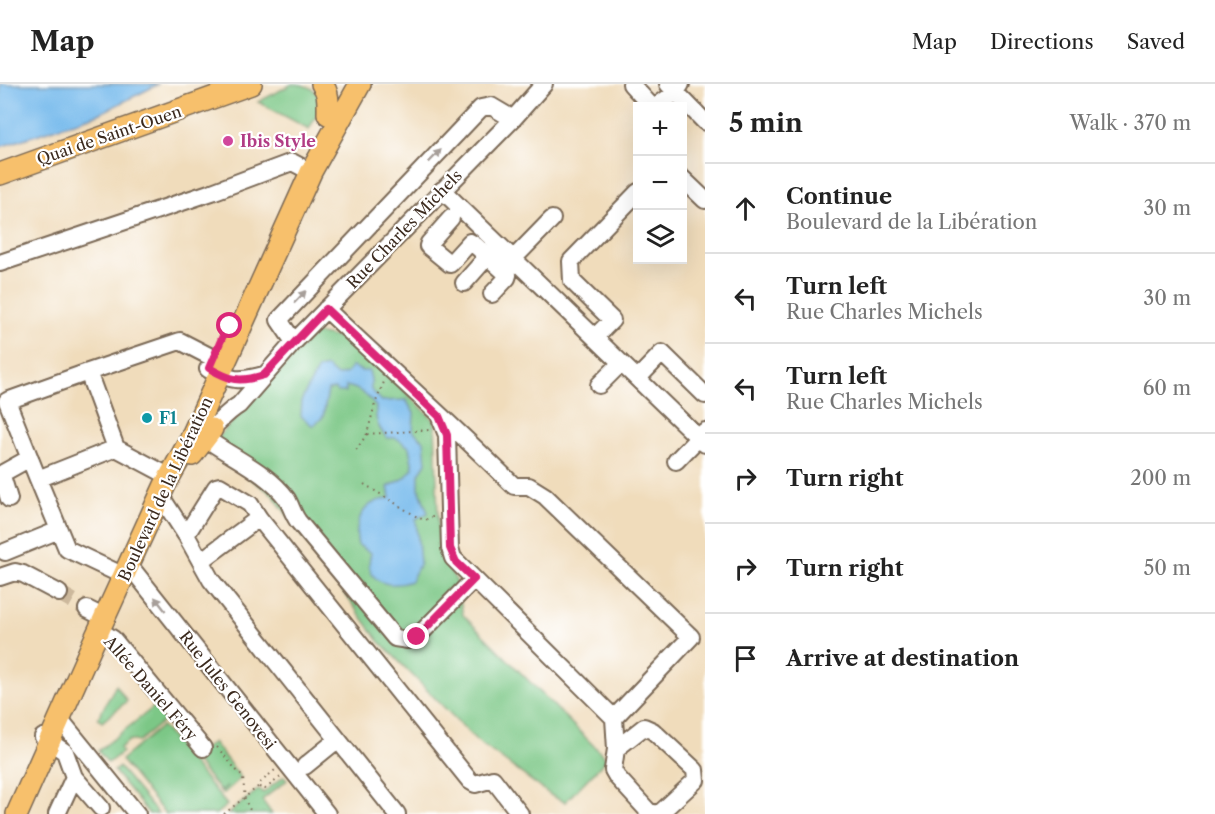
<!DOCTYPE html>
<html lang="en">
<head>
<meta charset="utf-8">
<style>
	:root { --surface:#fff; --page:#f6f6f6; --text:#222; --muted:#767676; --line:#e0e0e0 }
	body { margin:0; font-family:"Libre Caslon Text",serif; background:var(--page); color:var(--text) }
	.controls { position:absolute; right:18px; top:18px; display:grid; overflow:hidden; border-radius:0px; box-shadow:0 6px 24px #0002 }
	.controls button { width:54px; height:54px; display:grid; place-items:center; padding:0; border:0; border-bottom:2px solid var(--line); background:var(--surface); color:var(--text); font:30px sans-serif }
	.stop { position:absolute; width:18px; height:18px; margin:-14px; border:4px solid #db2777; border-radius:50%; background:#fff }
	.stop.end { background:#db2777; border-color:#fff; box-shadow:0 2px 6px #0008 }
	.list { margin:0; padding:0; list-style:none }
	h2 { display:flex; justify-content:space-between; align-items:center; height:78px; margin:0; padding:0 24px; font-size:26px }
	h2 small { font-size:20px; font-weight:400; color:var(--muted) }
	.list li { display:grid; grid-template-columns:39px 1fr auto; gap:18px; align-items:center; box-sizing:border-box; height:90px; padding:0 24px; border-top:2px solid var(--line) }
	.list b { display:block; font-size:22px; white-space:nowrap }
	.list p { margin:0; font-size:20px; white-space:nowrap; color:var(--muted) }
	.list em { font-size:20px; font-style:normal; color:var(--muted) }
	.icon { flex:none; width:33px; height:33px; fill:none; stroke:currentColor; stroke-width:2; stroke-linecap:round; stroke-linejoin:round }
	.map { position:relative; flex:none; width:705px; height:730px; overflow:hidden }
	header { display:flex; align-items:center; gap:36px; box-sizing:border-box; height:84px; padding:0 30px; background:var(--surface); border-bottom:2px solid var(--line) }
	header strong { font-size:28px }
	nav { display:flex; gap:33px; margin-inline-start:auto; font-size:21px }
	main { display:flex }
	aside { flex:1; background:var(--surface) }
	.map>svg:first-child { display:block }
	.green { fill:#7bc786; stroke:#5b7852; stroke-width:1.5 }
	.water { fill:#76baec; stroke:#587285; stroke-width:1.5 }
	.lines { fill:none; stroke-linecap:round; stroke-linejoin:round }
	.minor-tunnel { stroke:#ccb89c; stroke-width:16; stroke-dasharray:16 8; stroke-linecap:butt }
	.minor-casing { stroke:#7a6855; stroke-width:20 }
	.major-casing { stroke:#7a6855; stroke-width:24 }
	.path { stroke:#7a6855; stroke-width:2; stroke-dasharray:1.5 4.5; stroke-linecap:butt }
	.minor { stroke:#fff; stroke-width:16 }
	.major { stroke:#f7c06c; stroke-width:21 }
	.oneway { fill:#a79f9a }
	.route { stroke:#db2777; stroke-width:8 }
	.hotel-dot { fill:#d1479c; stroke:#fff; stroke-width:2 }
	.culture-dot { fill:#0f9aa8; stroke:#fff; stroke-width:2 }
	.labels { text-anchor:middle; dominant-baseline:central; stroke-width:4.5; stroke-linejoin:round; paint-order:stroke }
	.street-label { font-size:16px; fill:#3b2a1e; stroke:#fff }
	.hotel-label { font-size:16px; font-weight:bold; fill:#b23c85; stroke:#fff; text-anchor:start }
	.culture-label { font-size:16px; font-weight:bold; fill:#0d838f; stroke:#fff; text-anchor:start }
</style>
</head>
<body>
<header>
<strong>Map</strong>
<nav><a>Map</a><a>Directions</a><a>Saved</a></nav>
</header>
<main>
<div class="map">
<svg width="705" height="730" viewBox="0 0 705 730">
	<rect width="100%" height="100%" fill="#fff"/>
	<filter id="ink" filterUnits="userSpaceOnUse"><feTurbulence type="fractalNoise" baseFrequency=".0167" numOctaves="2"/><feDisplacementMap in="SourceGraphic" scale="12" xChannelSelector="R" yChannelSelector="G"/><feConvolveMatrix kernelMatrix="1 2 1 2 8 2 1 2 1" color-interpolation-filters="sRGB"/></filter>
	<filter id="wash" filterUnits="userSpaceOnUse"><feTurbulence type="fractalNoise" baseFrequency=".008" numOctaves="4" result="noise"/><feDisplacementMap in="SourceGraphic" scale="24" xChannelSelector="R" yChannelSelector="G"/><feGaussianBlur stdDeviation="1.35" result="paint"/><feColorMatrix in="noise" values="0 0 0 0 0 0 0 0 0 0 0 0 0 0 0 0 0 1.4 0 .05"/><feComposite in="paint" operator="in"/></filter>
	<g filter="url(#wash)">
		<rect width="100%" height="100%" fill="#f0dcbb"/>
		<path class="green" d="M292,0C306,0 321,5 320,22C319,29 312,39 309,45L258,18Z
			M315,249L353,256L435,337L439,467L441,473L456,496L463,531L607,675L565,718L552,712L476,656L379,557L272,410L207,365Z
			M116,601L127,617L102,638L98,634Z
			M155,622L166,635L138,658L130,656L120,664L122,668L108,679L98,667Z
			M162,642L227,721L216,730H165L121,676Z
			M213,658L241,694L223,710L221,708L227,702L220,707L193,674Z
			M119,683L158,730H149L114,687Z
			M284,692L287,696L262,716L272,730H228L259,705L263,709Z"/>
		<path class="water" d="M0,0H159L99,30L0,63Z
			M352,282L362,287H369L371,295V306L382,317L406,316L414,329L413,347L424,357L426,379L419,390V404L428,429L416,435L420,479L411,497C389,506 362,497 371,469L358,461C354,445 359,425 375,418C379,416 385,415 390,414L388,403L405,394L413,384L409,363L396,354H387C378,344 375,336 376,323C369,313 359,304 346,302V308H337L335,305L328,306L323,333L313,342L301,332L302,315L318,285L327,283L337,292L347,289Z"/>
	</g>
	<g filter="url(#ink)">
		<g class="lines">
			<path class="minor-tunnel" d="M59,509L87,525"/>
			<defs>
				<path id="minor" d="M631,0L651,22H654
					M668,0L705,38
					M657,22L676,8L681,0
					M682,94L705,116
					M442,106L705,360
					M451,134L429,159L428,162L450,180L470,158L475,161L508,191L507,194L492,210
					M514,174L552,135
					M0,179L212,108L292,78L311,88
					M464,199L494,165
					M326,225C389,285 453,341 514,402H529L545,412L691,553L614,634L453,474L450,464L447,351L439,331
					M595,253L612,236L572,197L571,177L638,108
					M294,258L279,236L481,24L491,22L513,35
					M208,285C233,297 238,298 264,291
					M88,288L180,257L213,274
					M638,294L662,269L705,311
					M599,301L621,279
					M202,352C216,343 225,329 239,321L294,258L513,35L544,0
					M214,360C238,376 270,391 287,415C291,422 293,430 298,437L395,554L408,556L420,550L474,495
					M676,377L705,347
					M38,395L7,317L88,288L116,364
					M160,411L186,451L211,496L397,730
					M9,415L2,392L3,389L30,374
					M186,451L216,403L220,402L250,420L259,434
					M5,468L59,446
					M201,477L259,434L470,697L475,700L493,695L520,730
					M129,481L327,730
					M124,492L67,465L38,395L116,364L163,389
					M0,493L15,488L23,490L59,509
					M87,525L105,534
					M99,546L113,555L203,664
					M59,634L137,730
					M614,634L616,665L613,686L617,693L649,728L659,730L696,696L695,686L653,647L644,643L616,665
					M43,653L65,668L74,693L101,724
					M305,682L337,656
					M57,730L74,693"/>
				<path id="major" d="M322,0C329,9 328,19 328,30
					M0,90L251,0
					M192,371L212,345
					M17,730L93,559L165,401L190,356L311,88L360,0"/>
			</defs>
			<use href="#minor" class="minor-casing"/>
			<use href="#major" class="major-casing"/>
			<path class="path" d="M367,350L430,346
				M356,366L367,350L375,320L384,298
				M364,400L419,434L425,436L437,431
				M217,663L243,694L245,716L252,730
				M259,703L265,705L282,692
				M224,730L259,702L260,699L276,685"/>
			<use href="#minor" class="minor"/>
			<use href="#major" class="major"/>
		</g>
		<defs><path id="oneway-solid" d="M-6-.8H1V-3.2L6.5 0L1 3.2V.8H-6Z" transform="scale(1.5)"/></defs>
		<g class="oneway">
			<use href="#oneway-solid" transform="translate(435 72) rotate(-46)"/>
			<use href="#oneway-solid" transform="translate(300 213) rotate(-46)"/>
			<use href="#oneway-solid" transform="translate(160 520) rotate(-128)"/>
		</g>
	</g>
	<g class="lines" filter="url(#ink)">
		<path class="route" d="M230,242L225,247L209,284C230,296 238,299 264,291L326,225L439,332L447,351L450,464L456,478L474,495L417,553"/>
	</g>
	<circle class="hotel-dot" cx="228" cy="57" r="6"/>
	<circle class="culture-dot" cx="147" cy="334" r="6"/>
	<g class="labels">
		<g class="street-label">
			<text transform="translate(109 51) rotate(-19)">Quai de Saint-Ouen</text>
			<text transform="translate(404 145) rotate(-46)">Rue Charles Michels</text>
			<text transform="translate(165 405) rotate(-65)">Boulevard de la Libération</text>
			<text transform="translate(151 604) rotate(49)">Allée Daniel Féry</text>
			<text transform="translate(228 606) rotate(52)">Rue Jules Genovesi</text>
		</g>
		<g class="hotel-label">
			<text x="240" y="57">Ibis Style</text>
		</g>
		<g class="culture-label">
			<text x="159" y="334">F1</text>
		</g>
	</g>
</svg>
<div class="controls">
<button>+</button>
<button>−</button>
<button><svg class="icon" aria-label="layers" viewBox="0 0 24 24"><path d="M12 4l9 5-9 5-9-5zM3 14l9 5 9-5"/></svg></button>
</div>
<div class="stop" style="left:230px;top:242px"></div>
<div class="stop end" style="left:417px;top:553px"></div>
</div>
<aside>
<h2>5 min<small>Walk · 370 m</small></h2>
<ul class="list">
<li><svg class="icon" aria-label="ahead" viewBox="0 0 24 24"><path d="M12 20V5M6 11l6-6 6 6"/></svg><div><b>Continue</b><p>Boulevard de la Libération</p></div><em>30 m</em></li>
<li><svg class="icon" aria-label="left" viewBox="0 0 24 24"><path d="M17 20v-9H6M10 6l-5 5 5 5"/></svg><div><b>Turn left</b><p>Rue Charles Michels</p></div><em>30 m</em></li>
<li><svg class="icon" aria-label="left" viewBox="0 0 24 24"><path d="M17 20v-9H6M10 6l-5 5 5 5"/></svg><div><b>Turn left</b><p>Rue Charles Michels</p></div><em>60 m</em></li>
<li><svg class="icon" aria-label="right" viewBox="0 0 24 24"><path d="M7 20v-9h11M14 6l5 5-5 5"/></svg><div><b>Turn right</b></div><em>200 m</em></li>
<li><svg class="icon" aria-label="right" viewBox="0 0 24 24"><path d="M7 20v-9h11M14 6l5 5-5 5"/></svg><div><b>Turn right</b></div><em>50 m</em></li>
<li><svg class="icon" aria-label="arrive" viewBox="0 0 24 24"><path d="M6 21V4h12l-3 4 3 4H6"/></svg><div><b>Arrive at destination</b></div></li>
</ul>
</aside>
</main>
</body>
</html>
